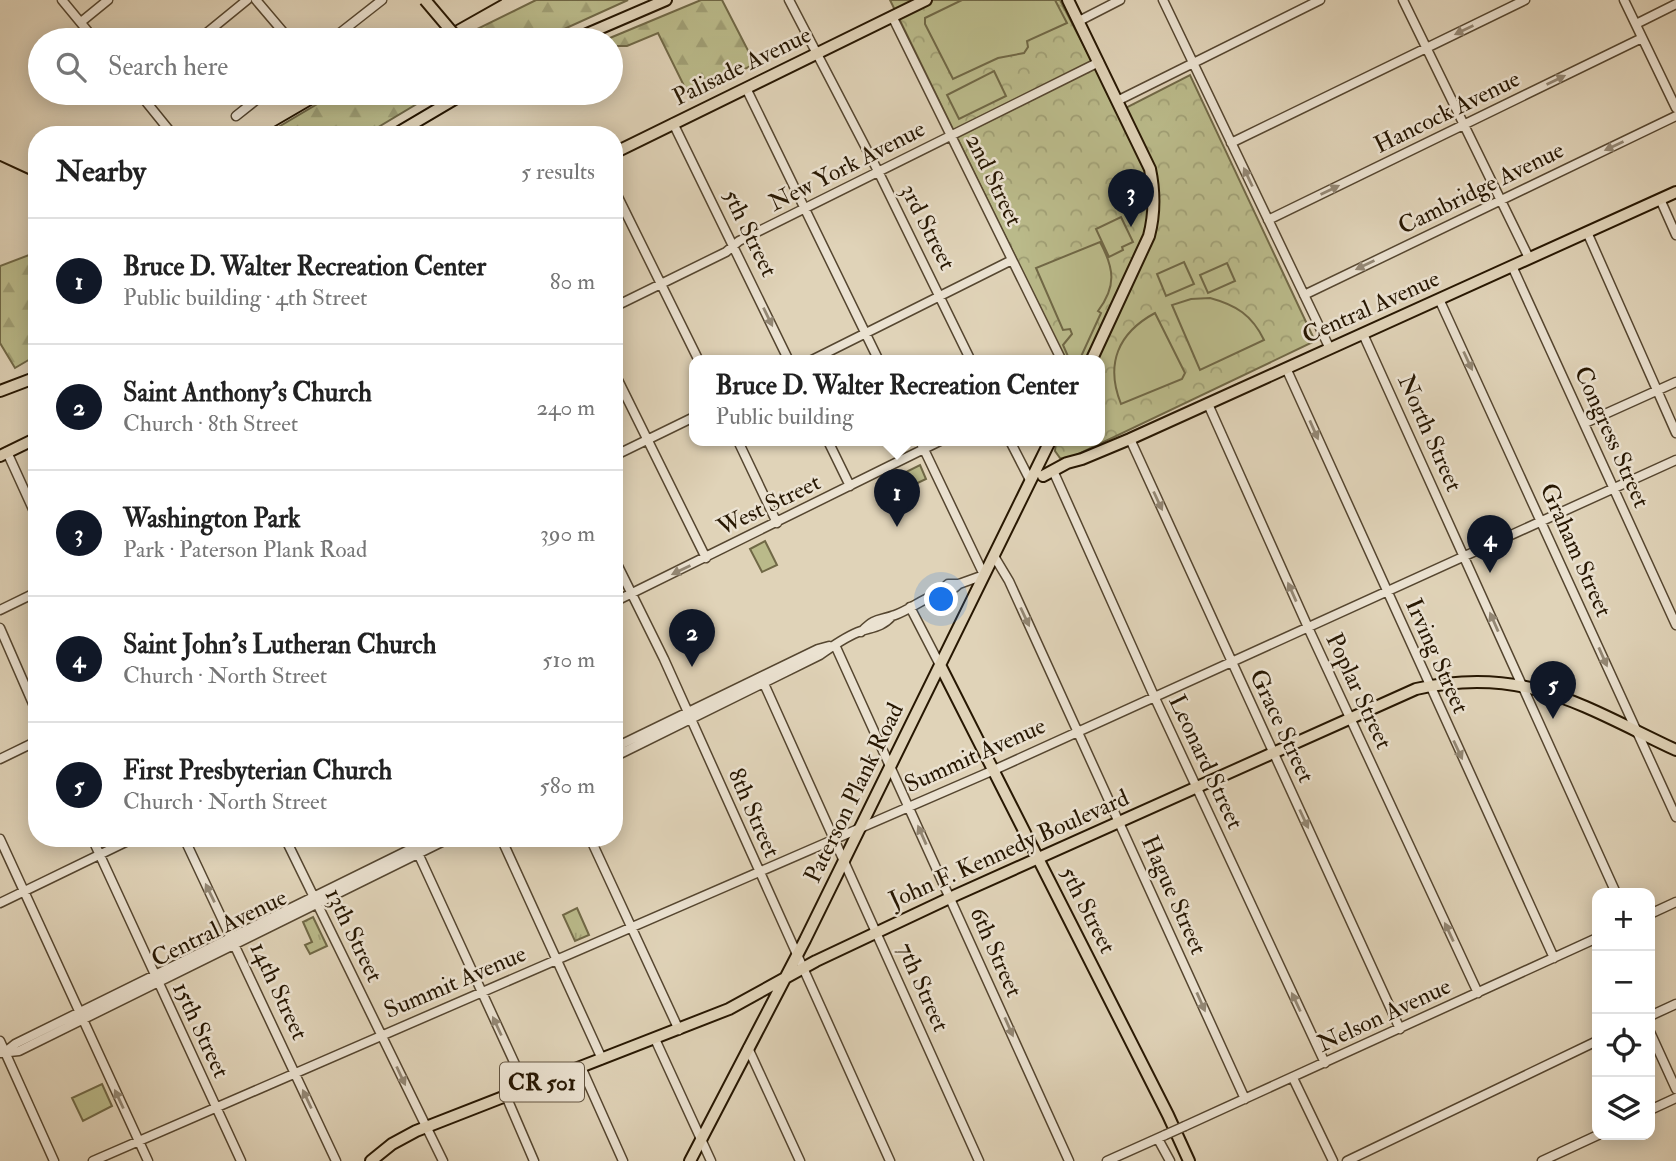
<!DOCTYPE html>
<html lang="en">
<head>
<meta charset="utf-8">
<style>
	:root { --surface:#fff; --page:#f2f2f2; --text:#222; --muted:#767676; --line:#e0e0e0; --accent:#111827 }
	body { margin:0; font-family:"IM FELL Double Pica",serif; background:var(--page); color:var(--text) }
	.controls { position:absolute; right:21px; bottom:21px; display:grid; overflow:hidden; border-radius:14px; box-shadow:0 4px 18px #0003 }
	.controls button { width:63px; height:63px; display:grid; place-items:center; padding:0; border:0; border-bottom:2px solid var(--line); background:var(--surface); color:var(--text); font:35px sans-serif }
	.you { position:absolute; left:942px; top:600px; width:24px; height:24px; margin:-18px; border:5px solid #fff; border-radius:50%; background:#1a73e8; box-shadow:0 0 0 10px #1a73e833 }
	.badge { display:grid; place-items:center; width:46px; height:46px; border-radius:50%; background:var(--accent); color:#fff; font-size:23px; font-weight:700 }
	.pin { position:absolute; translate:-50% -58px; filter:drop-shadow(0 2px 4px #0008) }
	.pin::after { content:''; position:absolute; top:37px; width:24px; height:21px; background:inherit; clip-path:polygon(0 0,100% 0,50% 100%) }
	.popup { position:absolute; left:689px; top:355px; width:416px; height:91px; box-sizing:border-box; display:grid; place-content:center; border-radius:14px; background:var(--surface); filter:drop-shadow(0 2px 5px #0005); font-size:23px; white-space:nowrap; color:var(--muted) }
	.popup b { font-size:26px; color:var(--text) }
	.popup::after { content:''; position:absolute; left:50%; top:100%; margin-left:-14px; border:14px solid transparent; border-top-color:var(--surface) }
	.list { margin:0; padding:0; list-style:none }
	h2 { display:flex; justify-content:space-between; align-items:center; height:91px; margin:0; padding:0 28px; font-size:30px }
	h2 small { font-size:23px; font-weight:400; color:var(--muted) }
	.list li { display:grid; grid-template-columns:46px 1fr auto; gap:21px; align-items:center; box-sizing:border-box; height:126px; padding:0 28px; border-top:2px solid var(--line) }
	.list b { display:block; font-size:26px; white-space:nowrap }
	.list p { margin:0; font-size:23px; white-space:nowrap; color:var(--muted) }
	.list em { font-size:23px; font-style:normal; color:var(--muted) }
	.icon { flex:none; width:38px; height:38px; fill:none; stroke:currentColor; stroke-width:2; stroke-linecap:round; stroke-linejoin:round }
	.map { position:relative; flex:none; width:1676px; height:1161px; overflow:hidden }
	.search { position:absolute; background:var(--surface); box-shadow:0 4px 18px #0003; left:28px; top:28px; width:595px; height:77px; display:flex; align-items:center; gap:18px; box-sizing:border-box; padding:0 24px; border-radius:38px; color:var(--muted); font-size:26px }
	.panel { position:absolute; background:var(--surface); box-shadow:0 4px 18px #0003; left:28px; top:126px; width:595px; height:721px; border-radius:28px }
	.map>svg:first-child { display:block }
	.grass { fill:url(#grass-tufts); stroke:#706846; stroke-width:2 }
	.forest { fill:url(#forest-firs); stroke:#706846; stroke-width:2 }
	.park { fill:url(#park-crowns); stroke:#706846; stroke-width:2 }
	.garden { fill:#baba8a; stroke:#706846; stroke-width:2 }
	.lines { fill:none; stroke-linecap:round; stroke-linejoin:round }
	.minor-casing { stroke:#554630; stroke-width:11 }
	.major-casing { stroke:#271702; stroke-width:14 }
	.minor { stroke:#ebe2d1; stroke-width:8 }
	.major { stroke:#e0d3b8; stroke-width:10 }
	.tram { stroke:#271702; stroke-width:2 }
	.minor-bridge-casing { stroke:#554630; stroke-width:11; stroke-linecap:butt }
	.major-bridge-casing { stroke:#271702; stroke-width:14; stroke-linecap:butt }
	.minor-bridge { stroke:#ebe2d1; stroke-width:8 }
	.major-bridge { stroke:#e0d3b8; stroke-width:10 }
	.oneway { fill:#938774 }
	.labels { text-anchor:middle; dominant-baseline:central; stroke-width:5; stroke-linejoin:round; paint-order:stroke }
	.shield { fill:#ebe2d1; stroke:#625440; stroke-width:2 }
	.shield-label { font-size:23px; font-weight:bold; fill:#271702 }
	.street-label { font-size:24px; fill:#271702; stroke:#ebe2d1 }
</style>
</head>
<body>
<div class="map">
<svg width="1676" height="1161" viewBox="0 0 1676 1161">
	<defs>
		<pattern id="grass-tufts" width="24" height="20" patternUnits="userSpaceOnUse" patternTransform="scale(1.75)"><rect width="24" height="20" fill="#baba8a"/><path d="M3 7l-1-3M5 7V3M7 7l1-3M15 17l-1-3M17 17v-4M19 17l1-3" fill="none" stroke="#a09f75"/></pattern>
		<pattern id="forest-firs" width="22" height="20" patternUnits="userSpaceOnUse" patternTransform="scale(1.75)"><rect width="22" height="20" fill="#baba8a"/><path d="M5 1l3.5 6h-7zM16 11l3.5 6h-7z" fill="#a09f75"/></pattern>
		<pattern id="park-crowns" width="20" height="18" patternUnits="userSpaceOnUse" patternTransform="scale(1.75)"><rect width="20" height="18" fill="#baba8a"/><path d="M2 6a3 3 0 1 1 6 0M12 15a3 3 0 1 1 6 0" fill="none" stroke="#a09f75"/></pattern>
	</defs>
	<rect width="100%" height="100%" fill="#e0d3b8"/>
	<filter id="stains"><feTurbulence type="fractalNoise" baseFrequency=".00286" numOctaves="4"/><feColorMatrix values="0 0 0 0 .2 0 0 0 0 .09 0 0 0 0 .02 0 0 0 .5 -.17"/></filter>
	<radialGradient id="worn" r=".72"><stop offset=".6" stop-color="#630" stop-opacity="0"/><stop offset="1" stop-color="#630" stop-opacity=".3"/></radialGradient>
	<path class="grass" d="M577,908L589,935L575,941L563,915Z
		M313,917L327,946L310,954L305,945L312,942L303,922Z"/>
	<path class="forest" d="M536,0H628L540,40H476L469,33Z
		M701,0H722L755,64L689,96L658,33L627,46H611V40H605Z
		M336,93H435L365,135H265Z
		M37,252V355L15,368L0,343V266Z"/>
	<path class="park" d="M890,0H1060L1118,112L1190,75L1315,341L1068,459L1060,458L1055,451L1056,441H1100V361H1066Z"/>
	<path class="garden" d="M962,0H1055L1067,23L1027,41L1028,47L1024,53L998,58L953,79L925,24V18Z
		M994,71L1006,96L959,119L947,95Z
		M1121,217L1133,242L1122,247L1123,250L1109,257L1096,229Z
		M1100,242C1114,268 1117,286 1098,311L1101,313L1079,361H1070L1063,345L1072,334L1070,329L1063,330L1036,268Z
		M1184,262L1194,284L1166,296L1157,274Z
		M1227,263L1235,281L1208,293L1200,275Z
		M1210,298C1236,305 1252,315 1264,340L1200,370L1172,305L1191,299Z
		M1155,313L1185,373L1182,379L1121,404C1105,364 1118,333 1155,313Z
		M920,465L926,479L903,490L896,477Z
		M765,541L777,565L762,572L750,549Z
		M102,1084L112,1106L83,1121L72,1098Z"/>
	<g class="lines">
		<defs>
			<path id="minor" d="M62,0L95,40
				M256,0L290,40
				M789,0L879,173L971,361
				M1163,0L1330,349
				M1403,0L1529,258
				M1624,0L1676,108
				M892,16L1062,361
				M1079,21L1120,0
				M81,22L108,0
				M1636,24L1676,4
				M198,40L247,0
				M331,40L382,0
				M746,88L879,361
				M139,93L173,135
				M1117,101L1320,0
				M236,116L265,93
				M673,123L789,361
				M1231,143L1525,0
				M614,189L699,361
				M1660,199L1676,235
				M1268,220L1642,38
				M1587,232L1676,433
				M1512,266L1676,625
				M1304,295L1676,116
				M1439,299L1676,817
				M614,307L726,252L739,241L1099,62
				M1363,334L1616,893
				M810,361L1012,260
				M1286,368L1554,958
				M614,372L706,558
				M1208,404L1311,634L1478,993
				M1585,423L1676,382
				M1130,439L1400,1029
				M738,441L777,523
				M828,441L850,486
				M920,441L984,575L959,584H948L937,594
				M1010,441L1030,480
				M7,452L37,518
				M614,456L694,417
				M1055,475L1154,696L1325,1063
				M994,556L1009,581L1245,1099
				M614,558L664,659L890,1161
				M614,602L940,441
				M910,607L941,667
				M0,610L37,592
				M0,628L37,713
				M861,632C876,617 878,621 895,615C909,610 921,600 935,595C946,591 951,592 959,584
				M835,645L1069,1161
				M761,677L979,1161
				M614,732L622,748
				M614,748L818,649L829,646
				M614,757L820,655C833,646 846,636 861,631C874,627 882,627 892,616
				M0,759L37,741
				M92,838L241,1161
				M184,838L336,1161
				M285,838L443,1161
				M411,838L526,1088
				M501,838L602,1059
				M590,838L679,1030
				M0,839L148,1161
				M0,903L134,838
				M1650,914L1676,902
				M1650,1016L1676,1004
				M1650,1032L1676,1089
				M655,1039L711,1161
				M0,1041L54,1161
				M748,1048L800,1161
				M5,1052L15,1044L433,838
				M0,1053L19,1051L450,838
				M581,1067L623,1161
				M1293,1078L1333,1161
				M506,1096L534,1161
				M1650,1110L1676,1098
				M1185,1126L1597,938
				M1158,1139L1170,1161
				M93,1161L994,770L1676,460
				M1107,1161L1165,1135
				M1347,1161L1597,1041
				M1542,1161L1598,1135"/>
			<path id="major" d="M1068,0L1150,169C1155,193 1155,213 1149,236L1091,361
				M573,40L666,0
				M394,135L465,93
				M614,153L926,0
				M0,391L37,377
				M0,456L37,438
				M1043,476L1067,463L1082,459L1130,439L1676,192
				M941,667L1168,1115L1189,1161
				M371,1161L392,1144L416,1131L729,1009L816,961L956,895L1416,689C1525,665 1582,706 1676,750
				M690,1161L805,940L1050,441"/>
		</defs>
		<use href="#minor" class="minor-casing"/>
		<use href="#major" class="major-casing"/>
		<use href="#minor" class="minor"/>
		<use href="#major" class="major"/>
		<path class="tram" d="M430,40L501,0
			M260,135L332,93
			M0,161L37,178"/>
		<defs>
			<path id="minor-bridge" d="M1165,1135L1185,1126"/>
			<path id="major-bridge" d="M425,0L458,39"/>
		</defs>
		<use href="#minor-bridge" class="minor-bridge-casing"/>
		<use href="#major-bridge" class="major-bridge-casing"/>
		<use href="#minor-bridge" class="minor-bridge"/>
		<use href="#major-bridge" class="major-bridge"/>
	</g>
	<defs><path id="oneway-solid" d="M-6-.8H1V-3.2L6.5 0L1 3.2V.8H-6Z" transform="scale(1.75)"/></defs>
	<g class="oneway">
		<use href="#oneway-solid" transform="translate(1464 30) rotate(154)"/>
		<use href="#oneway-solid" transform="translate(1556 80) rotate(-26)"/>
		<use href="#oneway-solid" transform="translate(1614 146) rotate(155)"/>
		<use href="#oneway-solid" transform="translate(1248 177) rotate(-115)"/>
		<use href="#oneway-solid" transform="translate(1330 190) rotate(-26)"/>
		<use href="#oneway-solid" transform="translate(1365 265) rotate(154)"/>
		<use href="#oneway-solid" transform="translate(768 317) rotate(64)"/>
		<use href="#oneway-solid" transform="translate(1468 361) rotate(65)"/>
		<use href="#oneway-solid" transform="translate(1314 430) rotate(66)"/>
		<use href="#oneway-solid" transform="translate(1158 501) rotate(65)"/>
		<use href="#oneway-solid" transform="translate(681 570) rotate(154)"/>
		<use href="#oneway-solid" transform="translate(1292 592) rotate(-114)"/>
		<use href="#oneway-solid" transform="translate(1025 617) rotate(65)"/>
		<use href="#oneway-solid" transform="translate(1494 622) rotate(-114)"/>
		<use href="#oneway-solid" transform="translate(1603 657) rotate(66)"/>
		<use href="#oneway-solid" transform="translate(1458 750) rotate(65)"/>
		<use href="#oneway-solid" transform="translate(1304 819) rotate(65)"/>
		<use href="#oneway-solid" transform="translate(922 835) rotate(-114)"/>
		<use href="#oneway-solid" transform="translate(210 893) rotate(-116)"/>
		<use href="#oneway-solid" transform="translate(1449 932) rotate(-115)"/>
		<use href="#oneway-solid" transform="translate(1201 1002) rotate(66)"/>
		<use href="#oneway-solid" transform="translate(1296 1002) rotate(-115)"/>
		<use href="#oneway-solid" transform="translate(497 1026) rotate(-115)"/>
		<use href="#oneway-solid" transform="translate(1009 1027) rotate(66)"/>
		<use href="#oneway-solid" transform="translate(401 1076) rotate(65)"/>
		<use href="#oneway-solid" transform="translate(119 1099) rotate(-115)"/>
		<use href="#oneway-solid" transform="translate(307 1099) rotate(-115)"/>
	</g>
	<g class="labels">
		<rect class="shield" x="500" y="1062.5" width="84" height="39" rx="5"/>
		<g class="shield-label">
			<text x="542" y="1082">CR 501</text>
		</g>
		<g class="street-label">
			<text transform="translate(742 66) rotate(-26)">Palisade Avenue</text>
			<text transform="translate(1447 112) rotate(-26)">Hancock Avenue</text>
			<text transform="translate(847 166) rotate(-27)">New York Avenue</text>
			<text transform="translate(994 180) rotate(64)">2nd Street</text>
			<text transform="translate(1481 188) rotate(-26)">Cambridge Avenue</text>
			<text transform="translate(928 227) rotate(63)">3rd Street</text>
			<text transform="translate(750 233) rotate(64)">5th Street</text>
			<text transform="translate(1371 307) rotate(-24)">Central Avenue</text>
			<text transform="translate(1430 433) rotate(66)">North Street</text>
			<text transform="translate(1612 437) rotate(66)">Congress Street</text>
			<text transform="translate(769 505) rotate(-26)">West Street</text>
			<text transform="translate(1576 550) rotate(66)">Graham Street</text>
			<text transform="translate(1437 656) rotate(66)">Irving Street</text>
			<text transform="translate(1359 691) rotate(65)">Poplar Street</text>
			<text transform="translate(1282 726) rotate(65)">Grace Street</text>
			<text transform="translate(975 755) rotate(-24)">Summit Avenue</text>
			<text transform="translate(1206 762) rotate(65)">Leonard Street</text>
			<text transform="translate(854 793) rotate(-64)">Paterson Plank Road</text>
			<text transform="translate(754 813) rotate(66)">8th Street</text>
			<text transform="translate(1009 849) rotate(-24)">John F. Kennedy Boulevard</text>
			<text transform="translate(1174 895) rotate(66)">Hague Street</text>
			<text transform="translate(1088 910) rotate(63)">5th Street</text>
			<text transform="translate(219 928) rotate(-26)">Central Avenue</text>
			<text transform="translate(354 935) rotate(64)">13th Street</text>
			<text transform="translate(996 952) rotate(66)">6th Street</text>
			<text transform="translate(455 982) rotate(-23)">Summit Avenue</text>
			<text transform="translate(923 987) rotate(66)">7th Street</text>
			<text transform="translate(279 991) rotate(65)">14th Street</text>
			<text transform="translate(1384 1015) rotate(-25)">Nelson Avenue</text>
			<text transform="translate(201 1030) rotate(65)">15th Street</text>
		</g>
	</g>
	<rect width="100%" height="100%" filter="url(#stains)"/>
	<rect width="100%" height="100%" fill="url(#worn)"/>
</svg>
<div class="controls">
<button>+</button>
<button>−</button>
<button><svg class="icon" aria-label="locate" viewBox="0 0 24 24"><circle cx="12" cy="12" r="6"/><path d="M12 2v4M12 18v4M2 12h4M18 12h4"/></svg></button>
<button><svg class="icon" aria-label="layers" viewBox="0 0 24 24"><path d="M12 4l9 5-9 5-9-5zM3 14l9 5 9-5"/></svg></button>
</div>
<div class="you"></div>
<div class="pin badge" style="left:897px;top:527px">1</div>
<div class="popup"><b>Bruce D. Walter Recreation Center</b>Public building</div>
<div class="pin badge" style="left:692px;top:667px">2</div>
<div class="pin badge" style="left:1131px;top:227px">3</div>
<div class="pin badge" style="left:1490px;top:573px">4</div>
<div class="pin badge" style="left:1553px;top:719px">5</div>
<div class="search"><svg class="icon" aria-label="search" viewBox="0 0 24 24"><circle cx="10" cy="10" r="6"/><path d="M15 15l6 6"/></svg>Search here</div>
<section class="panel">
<h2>Nearby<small>5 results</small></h2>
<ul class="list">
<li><span class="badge">1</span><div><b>Bruce D. Walter Recreation Center</b><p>Public building · 4th Street</p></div><em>80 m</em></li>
<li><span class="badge">2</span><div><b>Saint Anthony's Church</b><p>Church · 8th Street</p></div><em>240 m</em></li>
<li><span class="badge">3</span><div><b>Washington Park</b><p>Park · Paterson Plank Road</p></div><em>390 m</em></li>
<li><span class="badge">4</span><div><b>Saint John's Lutheran Church</b><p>Church · North Street</p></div><em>510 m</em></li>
<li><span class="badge">5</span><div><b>First Presbyterian Church</b><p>Church · North Street</p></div><em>580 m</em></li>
</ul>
</section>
</div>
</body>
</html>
